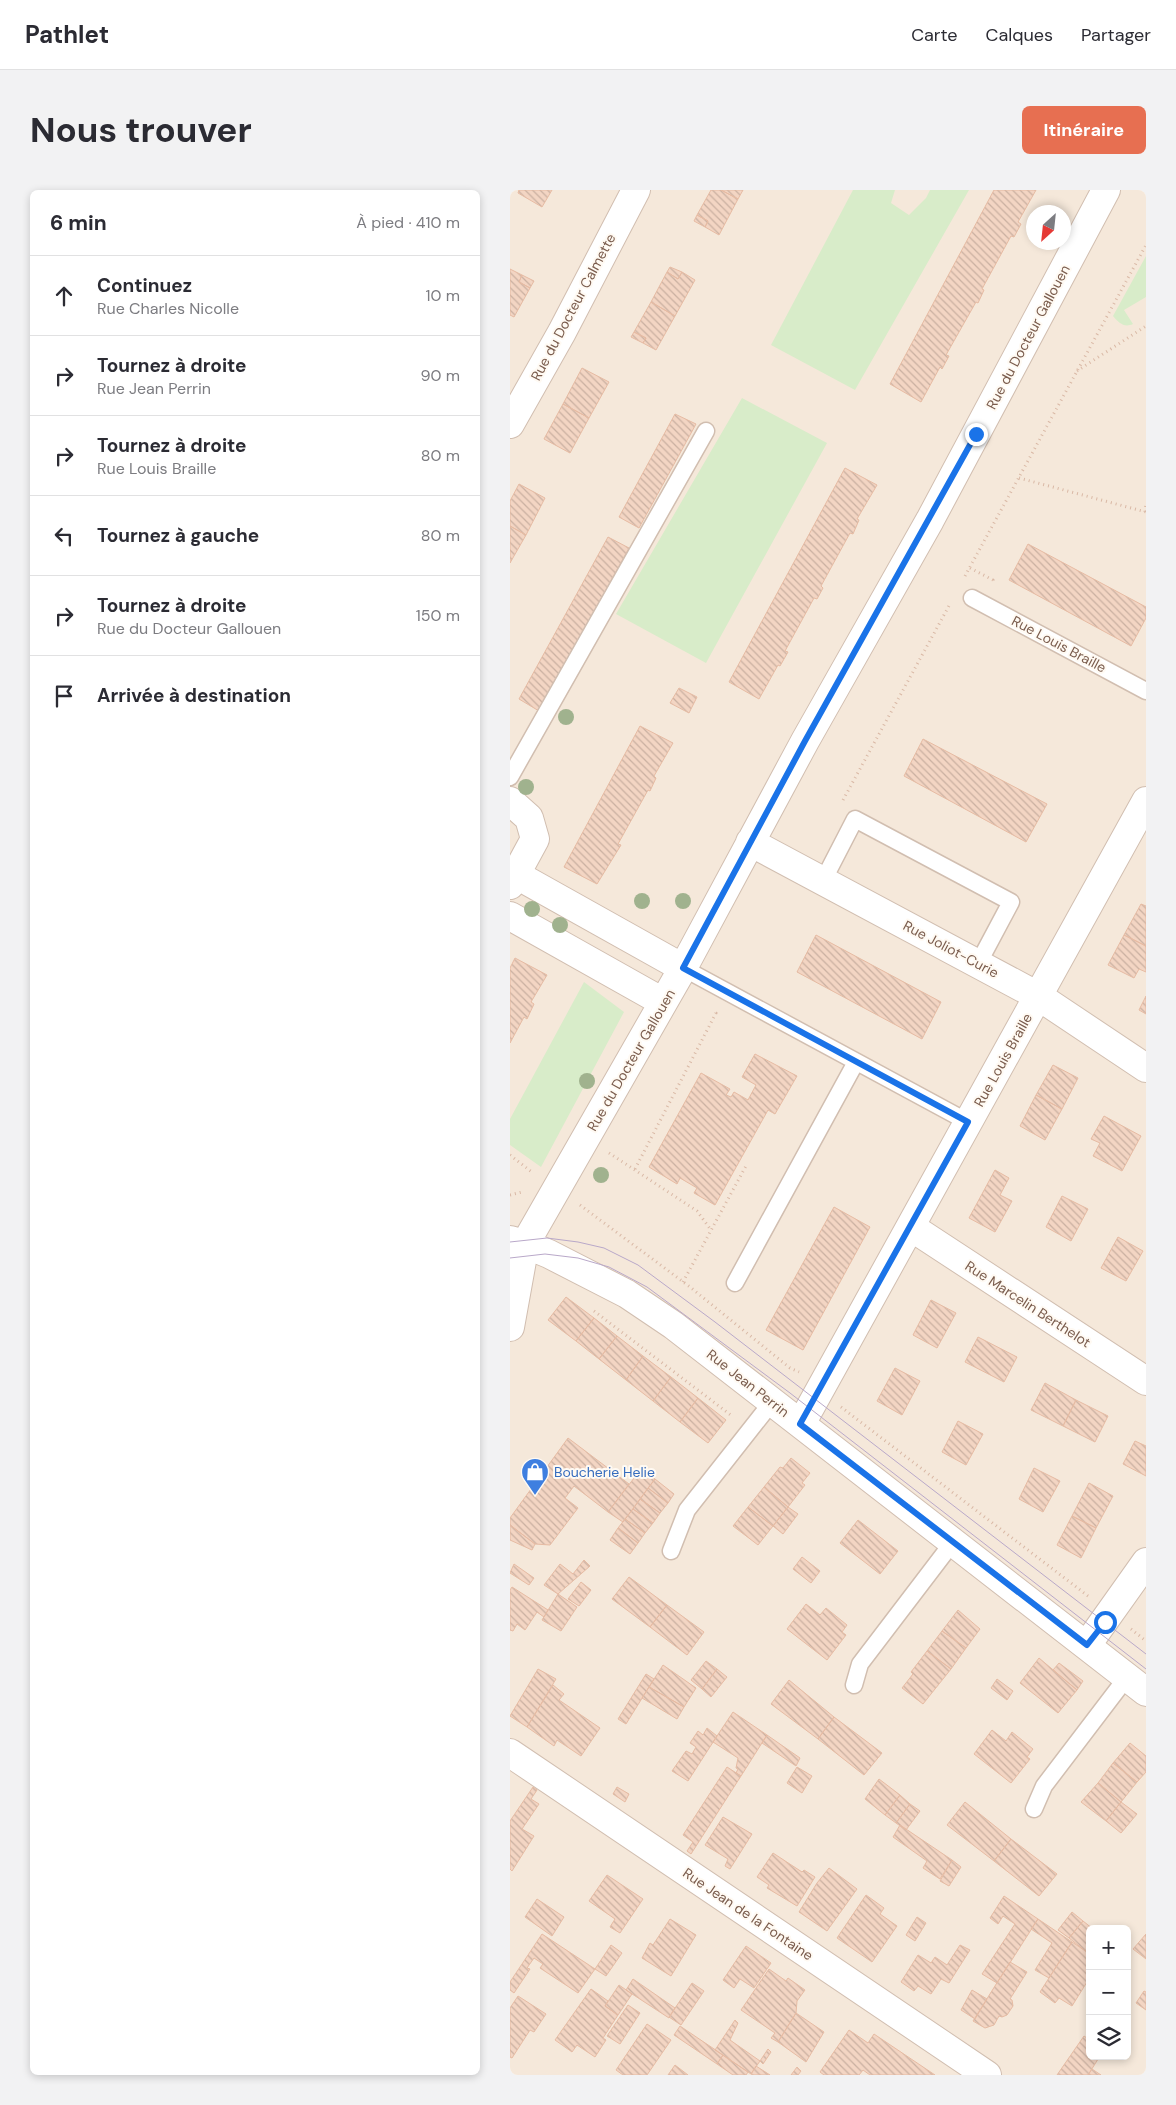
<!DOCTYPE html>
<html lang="fr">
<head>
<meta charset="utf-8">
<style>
	:root { --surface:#fff; --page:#f2f2f3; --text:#2b2b33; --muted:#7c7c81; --line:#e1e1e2; --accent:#e76f51 }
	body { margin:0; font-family:"DM Sans",sans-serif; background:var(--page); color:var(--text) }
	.controls { position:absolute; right:15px; bottom:15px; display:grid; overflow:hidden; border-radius:8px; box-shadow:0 2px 8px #0003 }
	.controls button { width:45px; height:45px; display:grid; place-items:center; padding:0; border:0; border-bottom:1px solid var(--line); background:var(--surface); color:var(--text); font:25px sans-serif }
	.compass { position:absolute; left:516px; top:15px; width:45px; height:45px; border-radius:50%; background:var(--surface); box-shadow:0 2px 8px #0003; rotate:207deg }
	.stop { position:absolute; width:15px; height:15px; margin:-11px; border:4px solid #1a73e8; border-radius:50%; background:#fff }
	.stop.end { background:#1a73e8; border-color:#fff; box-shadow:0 1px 5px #0008 }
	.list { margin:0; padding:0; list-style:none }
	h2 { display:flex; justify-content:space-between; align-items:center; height:65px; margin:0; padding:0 20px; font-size:21px }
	h2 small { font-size:16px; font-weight:400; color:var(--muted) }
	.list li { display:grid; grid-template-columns:32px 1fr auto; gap:15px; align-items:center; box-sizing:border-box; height:80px; padding:0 20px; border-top:1px solid var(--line) }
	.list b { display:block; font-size:19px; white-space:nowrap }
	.list p { margin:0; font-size:16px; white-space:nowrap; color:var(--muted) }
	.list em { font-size:16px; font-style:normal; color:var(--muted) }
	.icon { flex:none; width:28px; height:28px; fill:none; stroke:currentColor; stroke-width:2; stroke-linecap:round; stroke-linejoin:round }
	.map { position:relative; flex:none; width:636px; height:1885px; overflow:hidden; border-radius:8px }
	header { display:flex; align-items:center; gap:30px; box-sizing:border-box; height:70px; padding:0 25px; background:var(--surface); border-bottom:1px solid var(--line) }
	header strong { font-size:24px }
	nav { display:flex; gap:28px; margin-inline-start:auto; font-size:18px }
	.intro { display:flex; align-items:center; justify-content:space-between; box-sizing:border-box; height:120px; padding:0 30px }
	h1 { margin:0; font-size:35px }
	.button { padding:12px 22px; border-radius:8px; background:var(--accent); color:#fff; font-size:18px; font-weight:700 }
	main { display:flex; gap:30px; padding:0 30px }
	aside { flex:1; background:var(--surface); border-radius:8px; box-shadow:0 2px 8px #0003 }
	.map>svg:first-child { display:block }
	.residential { fill:#f5e8da; fill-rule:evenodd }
	.grass { fill:#d8ecc9 }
	.building { fill:url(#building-back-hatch); stroke:#e6bba3 }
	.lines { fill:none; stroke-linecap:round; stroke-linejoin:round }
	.lane-casing { stroke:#d1beb0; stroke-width:19 }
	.street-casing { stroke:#d1beb0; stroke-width:30 }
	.path { stroke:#d9b8a5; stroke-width:3; stroke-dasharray:1 4; stroke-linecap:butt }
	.lane { stroke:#fff; stroke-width:16 }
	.street { stroke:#fff; stroke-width:28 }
	.tram { stroke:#b9a8c9; stroke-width:1 }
	.tree { fill:#a0b28e }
	.route { stroke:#1a73e8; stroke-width:6 }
	.labels { text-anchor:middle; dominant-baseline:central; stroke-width:4; stroke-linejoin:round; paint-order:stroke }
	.street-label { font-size:14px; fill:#7a5c4d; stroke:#fffaf3 }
	.shop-label { font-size:14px; fill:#366cbe; stroke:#fffaf3; text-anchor:start }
</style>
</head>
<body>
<header>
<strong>Pathlet</strong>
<nav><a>Carte</a><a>Calques</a><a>Partager</a></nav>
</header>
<div class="intro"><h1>Nous trouver</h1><a class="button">Itinéraire</a></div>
<main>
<aside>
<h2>6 min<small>À pied · 410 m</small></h2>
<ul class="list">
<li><svg class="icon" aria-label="ahead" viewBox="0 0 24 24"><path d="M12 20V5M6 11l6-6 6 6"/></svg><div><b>Continuez</b><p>Rue Charles Nicolle</p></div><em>10 m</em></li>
<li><svg class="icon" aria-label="right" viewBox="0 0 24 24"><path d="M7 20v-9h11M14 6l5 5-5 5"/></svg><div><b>Tournez à droite</b><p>Rue Jean Perrin</p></div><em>90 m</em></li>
<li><svg class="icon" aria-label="right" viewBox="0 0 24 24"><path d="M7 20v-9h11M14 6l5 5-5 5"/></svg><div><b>Tournez à droite</b><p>Rue Louis Braille</p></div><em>80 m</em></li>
<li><svg class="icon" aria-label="left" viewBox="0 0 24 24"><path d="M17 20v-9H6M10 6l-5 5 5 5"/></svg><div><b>Tournez à gauche</b></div><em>80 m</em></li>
<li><svg class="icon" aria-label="right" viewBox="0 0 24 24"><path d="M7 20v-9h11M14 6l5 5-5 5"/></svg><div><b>Tournez à droite</b><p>Rue du Docteur Gallouen</p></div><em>150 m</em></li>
<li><svg class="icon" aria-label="arrive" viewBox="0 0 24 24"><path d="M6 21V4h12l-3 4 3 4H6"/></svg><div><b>Arrivée à destination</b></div></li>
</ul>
</aside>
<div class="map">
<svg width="636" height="1885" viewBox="0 0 636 1885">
	<defs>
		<pattern id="building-back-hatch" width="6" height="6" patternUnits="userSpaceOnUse" patternTransform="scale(1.25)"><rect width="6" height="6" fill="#f3d5c3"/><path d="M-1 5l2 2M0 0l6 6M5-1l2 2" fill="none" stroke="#cab0a1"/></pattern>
	</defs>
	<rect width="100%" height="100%" fill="#fdf6ec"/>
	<path class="residential" d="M0,0H636V1885H0ZM524,22H554V52H524ZM580,1739H617V1866H580Z"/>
	<path class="grass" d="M343,0H385L381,13L399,25L416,8L420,0H459L345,200L261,155Z
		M636,66V107L614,120L623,134C614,138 609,133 603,126Z
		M232,208L317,253L196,473L106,424Z
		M74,792L114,822L31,977L0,955V929Z"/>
	<path class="building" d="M9,0H42L32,17L8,3Z
		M201,0H211L228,9L209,45L195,37L198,31L187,25Z
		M211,0H233L228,9Z
		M484,0H526L508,32L511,34L504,47L501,46L472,99L474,100L468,113L466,112L436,165L439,166L432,179L430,177L411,212L380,194Z
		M187,25L198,31L195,37L184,31Z
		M160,77L172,82L168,89L157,82Z
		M0,79L12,85L9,92L20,98L4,127L0,125Z
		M157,82L168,89L172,82L185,90L165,126L141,112Z
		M12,85L24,91L20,98L9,92Z
		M141,112L165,126L146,160L133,153L136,148L124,142Z
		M124,142L136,148L133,153L121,147Z
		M72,178L99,192L79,228L53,214Z
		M53,214L79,228L60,263L34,249Z
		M165,224L186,234L129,338L109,327Z
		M335,278L367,295L347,329L349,330L343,344L340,343L311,396L313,398L307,409L304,408L275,461L278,462L270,476L268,475L249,509L219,492Z
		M9,294L35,308L16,345L0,336V311Z
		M0,336L16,345L0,373Z
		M98,347L119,358L29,521L9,509Z
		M518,354L636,417V428L621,456L499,390Z
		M169,498L187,507L179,523L160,513Z
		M130,536L163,553L144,586L146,588L140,601L138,600L108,654L111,655L87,694L54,677Z
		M413,549L537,614L516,652L394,586Z
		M631,714L636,716V756L614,745Z
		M306,745L431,812L412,849L287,782Z
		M614,745L636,756V782L629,779L624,788L598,775Z
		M5,768L37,785L21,812L24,814L17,829L14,827L0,853V778Z
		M636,806V824L629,820Z
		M245,864L287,886L265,924L258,920L205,1015L184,1003L187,998L170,988L167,994L139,977L191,883L220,899L216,905L221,907L224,902L238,910L246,895L232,887Z
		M543,875L568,888L552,919L526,905Z
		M526,905L552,919L535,950L510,936Z
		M594,926L631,946L612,981L583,966L590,953L581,949Z
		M485,980L499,988L490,1005L502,1011L485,1042L459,1028Z
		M552,1006L578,1019L561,1051L536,1037Z
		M324,1017L360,1037L293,1160L256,1140Z
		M608,1047L633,1061L616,1091L591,1078Z
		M56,1107L84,1128L66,1151L38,1130Z
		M421,1110L446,1123L427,1158L403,1145Z
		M84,1128L107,1146L89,1169L66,1151Z
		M107,1146L133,1166L116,1190L89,1169Z
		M468,1147L507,1167L494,1192L455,1172Z
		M133,1166L161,1187L143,1211L116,1190Z
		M385,1178L410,1191L392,1225L367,1211Z
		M161,1187L188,1208L170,1232L143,1211Z
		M535,1193L566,1210L553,1236L521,1220Z
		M188,1208L216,1230L198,1253L170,1232Z
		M566,1210L598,1226L585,1252L553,1236Z
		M448,1231L473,1244L456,1275L432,1262Z
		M58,1248L119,1294L98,1322L64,1296L55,1308L68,1318L40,1355L25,1354L0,1335V1328Z
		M625,1251L636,1256V1286L613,1274Z
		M281,1268L300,1283L292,1293L295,1295L278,1317L254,1297L270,1277L273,1278Z
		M524,1278L550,1291L533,1322L509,1309Z
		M131,1279L145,1289L113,1332L98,1322Z
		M145,1289L164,1304L158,1313L138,1298Z
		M579,1293L603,1306L586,1338L562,1326Z
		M254,1297L278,1317L263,1336L238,1317Z
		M138,1298L158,1313L150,1323L130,1309Z
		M130,1309L150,1323L143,1333L123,1319Z
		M238,1317L263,1336L248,1355L223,1336Z
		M278,1317L288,1324L273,1344L263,1336Z
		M123,1319L143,1333L135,1343L115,1329Z
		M562,1326L586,1338L571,1368L547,1355Z
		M115,1329L135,1343L128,1353L108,1338Z
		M348,1330L388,1361L370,1384L330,1353Z
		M0,1335L25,1354L22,1360L0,1350Z
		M108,1338L128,1353L120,1364L100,1350Z
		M292,1367L310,1381L301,1393L283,1379Z
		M74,1370L80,1376L48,1404L34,1395L50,1374L63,1384Z
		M4,1374L24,1388L19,1395L0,1383Z
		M119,1387L157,1415L140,1437L102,1409Z
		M71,1392L81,1400L69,1416L58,1409Z
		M2,1397L38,1420L34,1427L27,1422L15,1440L7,1434L3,1441L0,1440V1400Z
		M48,1404L67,1417L51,1441L32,1430Z
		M296,1414L310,1425L316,1418L337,1435L332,1442L336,1445L317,1470L277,1439Z
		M157,1415L194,1442L177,1465L140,1437Z
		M448,1420L470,1439L456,1458L432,1441Z
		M432,1441L456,1458L441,1479L417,1461Z
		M417,1461L441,1479L413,1514L392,1498L403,1484L401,1482Z
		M529,1468L567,1500L548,1523L510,1493Z
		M196,1471L207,1479L192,1499L181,1490Z
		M549,1473L573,1491L567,1500L543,1480Z
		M153,1475L186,1498L174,1517L139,1497Z
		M28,1479L46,1489L17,1537L0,1526Z
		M207,1479L217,1487L201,1507L192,1499Z
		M136,1484L144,1489L116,1534L108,1529Z
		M487,1489L503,1501L497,1510L481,1498Z
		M279,1490L324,1527L308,1549L261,1514Z
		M43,1495L54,1504L49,1510L90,1538L71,1566L47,1550L44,1556L17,1537Z
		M139,1497L174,1517L167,1529L132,1508Z
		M223,1522L257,1545L231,1586L226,1583L228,1579L226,1578L228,1568L203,1552Z
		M324,1527L372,1563L354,1585L308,1549Z
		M197,1538L207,1546L178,1591L162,1581L176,1561L182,1564L186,1557L180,1553L188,1541L193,1545Z
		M482,1540L496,1551L502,1542L523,1559L517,1567L520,1569L501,1593L464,1564Z
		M257,1545L290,1568L286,1576L252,1553Z
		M620,1553L636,1566V1582L627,1592L603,1573Z
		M603,1573L627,1592L611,1612L588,1593Z
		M217,1577L231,1586L181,1664L177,1661L183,1652L173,1645Z
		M287,1577L302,1586L292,1603L277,1593Z
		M369,1589L390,1605L375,1625L355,1609Z
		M588,1593L611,1612L596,1631L571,1612Z
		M23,1597L27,1600L21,1609L29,1614L12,1639L24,1646L2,1681L0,1679V1631Z
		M107,1597L119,1604L115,1612L103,1604Z
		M390,1605L400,1614L386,1633L375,1625Z
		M455,1612L501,1649L484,1671L437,1635Z
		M611,1612L627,1624L611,1643L596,1631Z
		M400,1614L410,1621L396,1640L386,1633Z
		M213,1627L242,1644L220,1679L215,1676L218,1669L195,1655Z
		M390,1635L442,1670L430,1689L413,1678L417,1671L383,1647Z
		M501,1649L547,1684L529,1706L484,1671Z
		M263,1663L292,1682L294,1680L305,1687L287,1716L257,1698L259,1695L247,1687Z
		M442,1670L451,1677L439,1696L430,1691Z
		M319,1678L347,1699L317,1741L289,1722L307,1693Z
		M97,1685L133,1709L110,1743L100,1737L105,1729L79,1711Z
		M356,1705L374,1718L370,1724L387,1736L362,1772L327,1748Z
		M494,1706L528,1729L487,1793L472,1784L505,1734L493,1726L488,1734L480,1728Z
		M27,1709L54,1727L42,1746L15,1727Z
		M562,1722L573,1731L559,1748L548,1740Z
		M407,1727L416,1733L405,1751L396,1745Z
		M160,1729L186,1745L161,1786L132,1768L140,1753L143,1755Z
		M528,1729L562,1752L539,1788L525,1780L542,1753L521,1739Z
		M573,1731L583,1739H580V1760L578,1763L559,1748Z
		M32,1744L85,1779L68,1803L30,1778L33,1774L24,1768L17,1778L20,1779L4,1803L0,1800V1792Z
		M636,1744V1769L623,1759Z
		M562,1752L580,1764V1794L577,1792L562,1816L549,1808L545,1813L530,1802Z
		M101,1755L112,1763L96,1786L85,1779Z
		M450,1755L460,1760L439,1793L431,1789L421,1804L408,1796L404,1801L391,1792L408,1765L421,1773L425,1767L437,1775Z
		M236,1756L261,1773L244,1798L230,1789L224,1798L213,1790Z
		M500,1772L517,1782L500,1809L502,1810L503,1816L497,1825L492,1827L489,1826L484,1835L475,1838L463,1831Z
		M259,1779L276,1791L278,1788L295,1800L287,1811L286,1823L268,1852L261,1848L265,1843L231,1820Z
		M123,1789L165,1818L159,1828L116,1800Z
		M182,1793L194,1801L171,1835L159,1827Z
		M109,1795L122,1804L108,1825L95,1816Z
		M81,1799L98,1811L95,1816L108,1825L93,1848L96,1850L85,1867L67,1855L62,1862L45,1850Z
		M462,1800L477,1809L465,1829L451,1820Z
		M634,1801L636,1802V1820L626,1813Z
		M8,1806L36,1824L24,1842L20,1840L2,1868L0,1867V1818Z
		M118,1815L130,1823L110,1854L97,1846Z
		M286,1823L314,1842L296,1872L268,1852Z
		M225,1830L228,1833L220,1850L250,1871L241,1884L205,1860Z
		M137,1834L161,1850L137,1885H113L106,1880Z
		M170,1836L213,1865L207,1874L164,1845Z
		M339,1840L358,1853L364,1844L425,1885H360L353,1880L349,1885H314L310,1882Z
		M574,1846L580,1850V1866H590L578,1885H547Z
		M258,1859L261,1862L253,1874L250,1871Z
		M213,1865L238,1882L236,1885H223L207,1874Z
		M165,1875L178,1885H158Z
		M246,1876L260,1885H243L241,1884Z
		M287,1877L291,1881L288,1885H281Z
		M582,1879L591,1885H578Z"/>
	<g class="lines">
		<defs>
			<path id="lane" d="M462,408L636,501
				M0,587L196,241
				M313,691L345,629L501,712L468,774
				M173,778L458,932
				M225,1093L346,872
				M161,1361L177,1320L262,1212
				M344,1495L350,1474L443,1352
				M524,1619L534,1596L617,1487"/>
			<path id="street" d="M0,234L52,142L126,0
				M0,611L19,628L25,649L0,695
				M240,652L528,806L636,878
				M5,684L173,778
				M0,726L153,812
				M401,1037L636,1191
				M0,1050L15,1054L39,1064L117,1104L163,1135L636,1502
				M0,1137L15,1054L173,778L295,551L420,330L596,0
				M291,1234L636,611
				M577,1455L636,1372
				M0,1563L477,1885"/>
		</defs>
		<use href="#lane" class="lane-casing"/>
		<use href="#street" class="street-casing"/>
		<path class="path" d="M567,181L636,136
			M509,288L636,322
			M635,322L636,313
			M460,378L483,390L481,393
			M455,386L636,55
			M333,610L440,414
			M99,963L187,1021L201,1040
			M0,965L23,983
			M125,979L206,823L204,822
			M0,1005L12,1002
			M70,1015L180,1097L280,1178L289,1182
			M173,1092L237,974
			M84,1121L222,1226
			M331,1217L578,1406
			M621,1439L636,1451"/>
		<use href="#lane" class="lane"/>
		<use href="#street" class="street"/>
		<path class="tram" d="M0,1052L37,1048L68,1052L94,1058L128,1075L205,1132L636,1464
			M0,1068L35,1064L68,1068L99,1077L137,1097L280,1203L636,1479"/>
	</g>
	<g class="tree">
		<circle cx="56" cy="527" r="8"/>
		<circle cx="16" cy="597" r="8"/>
		<circle cx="132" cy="711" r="8"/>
		<circle cx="173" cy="711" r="8"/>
		<circle cx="22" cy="719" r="8"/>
		<circle cx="50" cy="735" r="8"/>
		<circle cx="77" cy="891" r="8"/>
		<circle cx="91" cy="985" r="8"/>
	</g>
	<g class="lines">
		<path class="route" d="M466,244L295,551L173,778L458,932L290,1234L577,1455L595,1432"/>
	</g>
	<defs>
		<symbol id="shop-pin" viewBox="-11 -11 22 30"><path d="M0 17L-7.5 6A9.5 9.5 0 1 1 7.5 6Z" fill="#3f7fe0" stroke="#fffaf3"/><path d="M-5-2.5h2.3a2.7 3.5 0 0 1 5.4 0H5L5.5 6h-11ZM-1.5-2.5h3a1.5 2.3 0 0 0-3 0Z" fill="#fff"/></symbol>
	</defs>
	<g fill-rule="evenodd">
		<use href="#shop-pin" x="9" y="1266" width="32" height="43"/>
	</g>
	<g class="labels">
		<g class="street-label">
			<text transform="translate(63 117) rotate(-62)">Rue du Docteur Calmette</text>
			<text transform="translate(518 147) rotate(-62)">Rue du Docteur Gallouen</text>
			<text transform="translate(549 454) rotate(28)">Rue Louis Braille</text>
			<text transform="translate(441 759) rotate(28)">Rue Joliot-Curie</text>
			<text transform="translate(121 870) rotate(-60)">Rue du Docteur Gallouen</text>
			<text transform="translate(493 870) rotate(-61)">Rue Louis Braille</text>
			<text transform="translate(518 1114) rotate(33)">Rue Marcelin Berthelot</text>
			<text transform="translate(238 1193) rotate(38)">Rue Jean Perrin</text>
			<text transform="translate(238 1724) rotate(34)">Rue Jean de la Fontaine</text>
		</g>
		<g class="shop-label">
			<text x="44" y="1282">Boucherie Helie</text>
		</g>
	</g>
</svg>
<div class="controls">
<button>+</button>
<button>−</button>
<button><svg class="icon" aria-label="layers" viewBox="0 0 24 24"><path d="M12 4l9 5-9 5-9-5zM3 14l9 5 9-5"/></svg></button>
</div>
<svg class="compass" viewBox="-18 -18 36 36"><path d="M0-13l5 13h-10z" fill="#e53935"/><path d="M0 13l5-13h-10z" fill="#7c7c81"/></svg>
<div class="stop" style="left:595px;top:1432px"></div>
<div class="stop end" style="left:466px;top:244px"></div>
</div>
</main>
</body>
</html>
